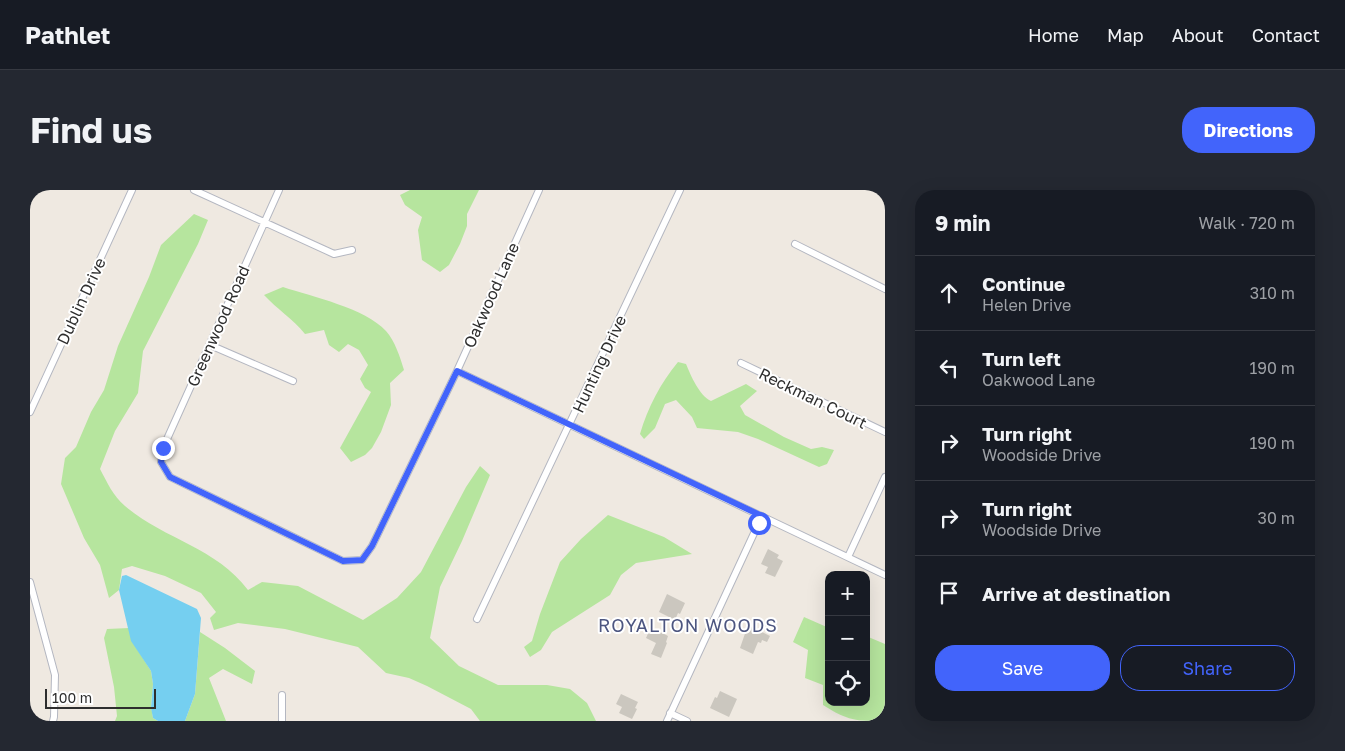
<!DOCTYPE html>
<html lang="en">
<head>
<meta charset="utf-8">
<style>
	:root { --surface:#171b24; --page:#242831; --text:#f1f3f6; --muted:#9ea1a6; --line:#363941; --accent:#4264fb }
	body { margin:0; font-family:"Golos Text",sans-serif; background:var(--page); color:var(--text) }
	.controls { position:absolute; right:15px; bottom:15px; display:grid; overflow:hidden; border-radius:10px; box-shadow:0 5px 20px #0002 }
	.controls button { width:45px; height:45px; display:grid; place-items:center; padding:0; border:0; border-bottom:1px solid var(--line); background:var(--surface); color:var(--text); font:25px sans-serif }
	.scale { position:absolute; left:15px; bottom:12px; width:111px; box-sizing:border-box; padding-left:5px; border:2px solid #2e2e2e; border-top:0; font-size:14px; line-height:18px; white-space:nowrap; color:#2e2e2e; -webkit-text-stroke:4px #fff; paint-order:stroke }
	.stop { position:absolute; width:15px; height:15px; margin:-11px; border:4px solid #4264fb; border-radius:50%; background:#fff }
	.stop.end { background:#4264fb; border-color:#fff; box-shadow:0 1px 5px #0008 }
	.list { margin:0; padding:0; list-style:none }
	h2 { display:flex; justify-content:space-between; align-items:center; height:65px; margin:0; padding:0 20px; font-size:21px }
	h2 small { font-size:16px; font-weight:400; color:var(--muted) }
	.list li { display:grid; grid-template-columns:32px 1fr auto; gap:15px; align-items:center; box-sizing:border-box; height:75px; padding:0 20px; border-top:1px solid var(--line) }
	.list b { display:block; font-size:19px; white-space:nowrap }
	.list p { margin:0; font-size:16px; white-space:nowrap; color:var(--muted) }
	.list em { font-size:16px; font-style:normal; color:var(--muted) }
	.actions { display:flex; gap:10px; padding:15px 20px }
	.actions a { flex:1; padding:11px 0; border:1px solid var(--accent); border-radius:20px; text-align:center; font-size:18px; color:var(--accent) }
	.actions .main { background:var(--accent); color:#fff }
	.icon { flex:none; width:28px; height:28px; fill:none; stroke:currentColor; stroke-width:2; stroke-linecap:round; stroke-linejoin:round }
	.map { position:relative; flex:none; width:855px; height:531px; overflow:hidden; border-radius:20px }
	header { display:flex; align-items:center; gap:30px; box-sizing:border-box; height:70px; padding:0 25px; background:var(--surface); border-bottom:1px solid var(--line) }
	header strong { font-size:24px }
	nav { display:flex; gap:28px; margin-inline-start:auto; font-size:18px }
	.intro { display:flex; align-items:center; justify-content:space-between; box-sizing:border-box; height:120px; padding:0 30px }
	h1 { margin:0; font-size:35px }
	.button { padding:12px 22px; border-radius:20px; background:var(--accent); color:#fff; font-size:18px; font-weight:700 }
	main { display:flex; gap:30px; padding:0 30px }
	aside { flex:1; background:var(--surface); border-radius:20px; box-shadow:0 5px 20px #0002 }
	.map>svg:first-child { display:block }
	.green { fill:#b6e59e }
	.water { fill:#75cff0 }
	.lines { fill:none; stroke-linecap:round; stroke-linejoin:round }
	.stream { stroke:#75cff0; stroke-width:2.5 }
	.building { fill:#cbc7bf }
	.street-casing { stroke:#b4b7c1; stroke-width:8 }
	.street { stroke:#fff; stroke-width:6 }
	.route { stroke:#4264fb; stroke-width:6 }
	.labels { text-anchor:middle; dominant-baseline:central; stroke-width:4; stroke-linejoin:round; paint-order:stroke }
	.street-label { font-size:16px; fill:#2e2e2e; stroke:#fff }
	.neighbourhood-label { font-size:18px; letter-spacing:1px; fill:#4d5680; stroke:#fff }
</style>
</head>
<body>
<header>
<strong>Pathlet</strong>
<nav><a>Home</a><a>Map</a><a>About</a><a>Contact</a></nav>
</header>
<div class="intro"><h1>Find us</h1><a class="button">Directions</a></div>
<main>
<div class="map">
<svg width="855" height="531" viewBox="0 0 855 531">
	<rect width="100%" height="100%" fill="#efe9e1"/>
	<path class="green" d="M380,0H449L437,24V36L430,54L419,75L410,82L392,70L388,40L392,27L375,15L370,5Z
		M164,24L178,30L168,54L113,161L108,203L85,241L70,279C77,292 83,306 95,316C133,349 186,357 218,400L232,392L268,396L333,430L367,408L391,382L436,297L450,276L460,285L432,351L410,397L400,448L429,476L468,495H517L540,499L557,513L566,531H450L441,519L397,496L379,488L356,483L328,457L255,439L208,433L184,440L180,428L186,422L171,403L135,386L102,376L92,379L89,400L79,408L70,375L54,348L31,294L35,268L46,257L61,222L74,200L88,156L119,87L131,55Z
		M253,97C283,107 335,118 356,141C365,151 370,167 374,180L360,193L361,215L351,242L342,258L335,265L321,272L310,258L341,202L335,198L330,189L338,175L329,160L318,154L309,162L299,155L294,140L275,144C263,129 247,119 234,105Z
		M648,172L656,174C661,186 669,205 681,211L716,194L727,201L710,216L715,225L754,247L781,259L792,257L804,260L797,274L789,277L728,249L708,242L667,238L662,227L646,210L635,214L625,238L614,249L610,244C618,217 630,194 648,172Z
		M578,325L634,347L662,364L606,373L591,385L580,405L522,442L511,460L500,467L494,457L502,451L510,424L530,372L551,349Z
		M774,427L799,438V512H836V446L855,454V531C826,531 818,531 793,515V495L775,488L778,460L763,452Z
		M99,438L102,451L121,481L123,494L121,516L123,528L128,531H85L87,526L84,497L74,448L77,439Z
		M170,442L195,458L225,481L222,494L193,479L179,488L196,531H155L165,504Z"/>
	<path class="water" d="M96,385L167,419L171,428L165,504L155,531H128L123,528L121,518L123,494L121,481L101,451L89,400L92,386Z"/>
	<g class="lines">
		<path class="stream" d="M0,3L2,0"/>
	</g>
	<path class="building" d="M738,359L749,365L747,368L753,371L745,387L735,383L738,377L731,374Z
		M637,404L655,413L650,424L648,423L645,430L629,422Z
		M718,435L740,446L737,452L732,450L731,453L728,452L723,464L710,458Z
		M621,437L638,446L636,452L637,453L631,468L621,464L626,453L616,448Z
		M690,501L707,509L699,527L680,518L685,507L687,508Z
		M591,504L608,512L605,518L607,519L602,529L589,523L592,517L586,514Z"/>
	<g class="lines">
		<defs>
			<path id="street" d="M164,0L304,64L322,60
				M249,0L133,258L131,272L140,287L313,371L332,370L342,356L427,181L509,0
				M765,54L855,99
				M180,155L263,191
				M711,173L855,242
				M427,181L855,385
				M0,222L102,0
				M818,367L855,287
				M0,392L25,485L24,527L23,531
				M447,429L650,0
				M640,523L657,531
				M252,531V505
				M637,531L732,326"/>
		</defs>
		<use href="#street" class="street-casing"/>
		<use href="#street" class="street"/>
	</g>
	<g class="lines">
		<path class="route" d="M133,258L131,272L140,287L313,371L332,370L342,356L427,181L732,326L729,333"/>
	</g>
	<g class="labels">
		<g class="street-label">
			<text transform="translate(461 105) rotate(-66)">Oakwood Lane</text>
			<text transform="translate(51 111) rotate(-65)">Dublin Drive</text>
			<text transform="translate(188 136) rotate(-66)">Greenwood Road</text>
			<text transform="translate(569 174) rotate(-65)">Hunting Drive</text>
			<text transform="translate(783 208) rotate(26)">Reckman Court</text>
		</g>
		<g class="neighbourhood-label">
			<text x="658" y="435">ROYALTON WOODS</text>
		</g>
	</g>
</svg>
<div class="controls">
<button>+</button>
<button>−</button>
<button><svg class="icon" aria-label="locate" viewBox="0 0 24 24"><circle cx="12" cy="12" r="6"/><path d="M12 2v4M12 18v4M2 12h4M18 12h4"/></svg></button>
</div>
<div class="scale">100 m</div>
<div class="stop" style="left:729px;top:333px"></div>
<div class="stop end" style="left:133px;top:258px"></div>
</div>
<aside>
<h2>9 min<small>Walk · 720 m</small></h2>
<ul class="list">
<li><svg class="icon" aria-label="ahead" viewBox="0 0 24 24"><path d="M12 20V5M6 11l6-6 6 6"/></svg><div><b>Continue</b><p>Helen Drive</p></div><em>310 m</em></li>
<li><svg class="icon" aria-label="left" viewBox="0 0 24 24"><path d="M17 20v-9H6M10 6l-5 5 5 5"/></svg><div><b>Turn left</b><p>Oakwood Lane</p></div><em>190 m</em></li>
<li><svg class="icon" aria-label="right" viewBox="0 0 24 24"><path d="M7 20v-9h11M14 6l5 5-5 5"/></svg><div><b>Turn right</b><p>Woodside Drive</p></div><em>190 m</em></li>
<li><svg class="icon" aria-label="right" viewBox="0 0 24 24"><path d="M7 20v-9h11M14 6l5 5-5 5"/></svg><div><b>Turn right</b><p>Woodside Drive</p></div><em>30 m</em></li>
<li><svg class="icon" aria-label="arrive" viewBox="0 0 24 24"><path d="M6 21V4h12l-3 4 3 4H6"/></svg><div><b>Arrive at destination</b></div></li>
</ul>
<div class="actions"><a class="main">Save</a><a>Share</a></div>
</aside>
</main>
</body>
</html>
